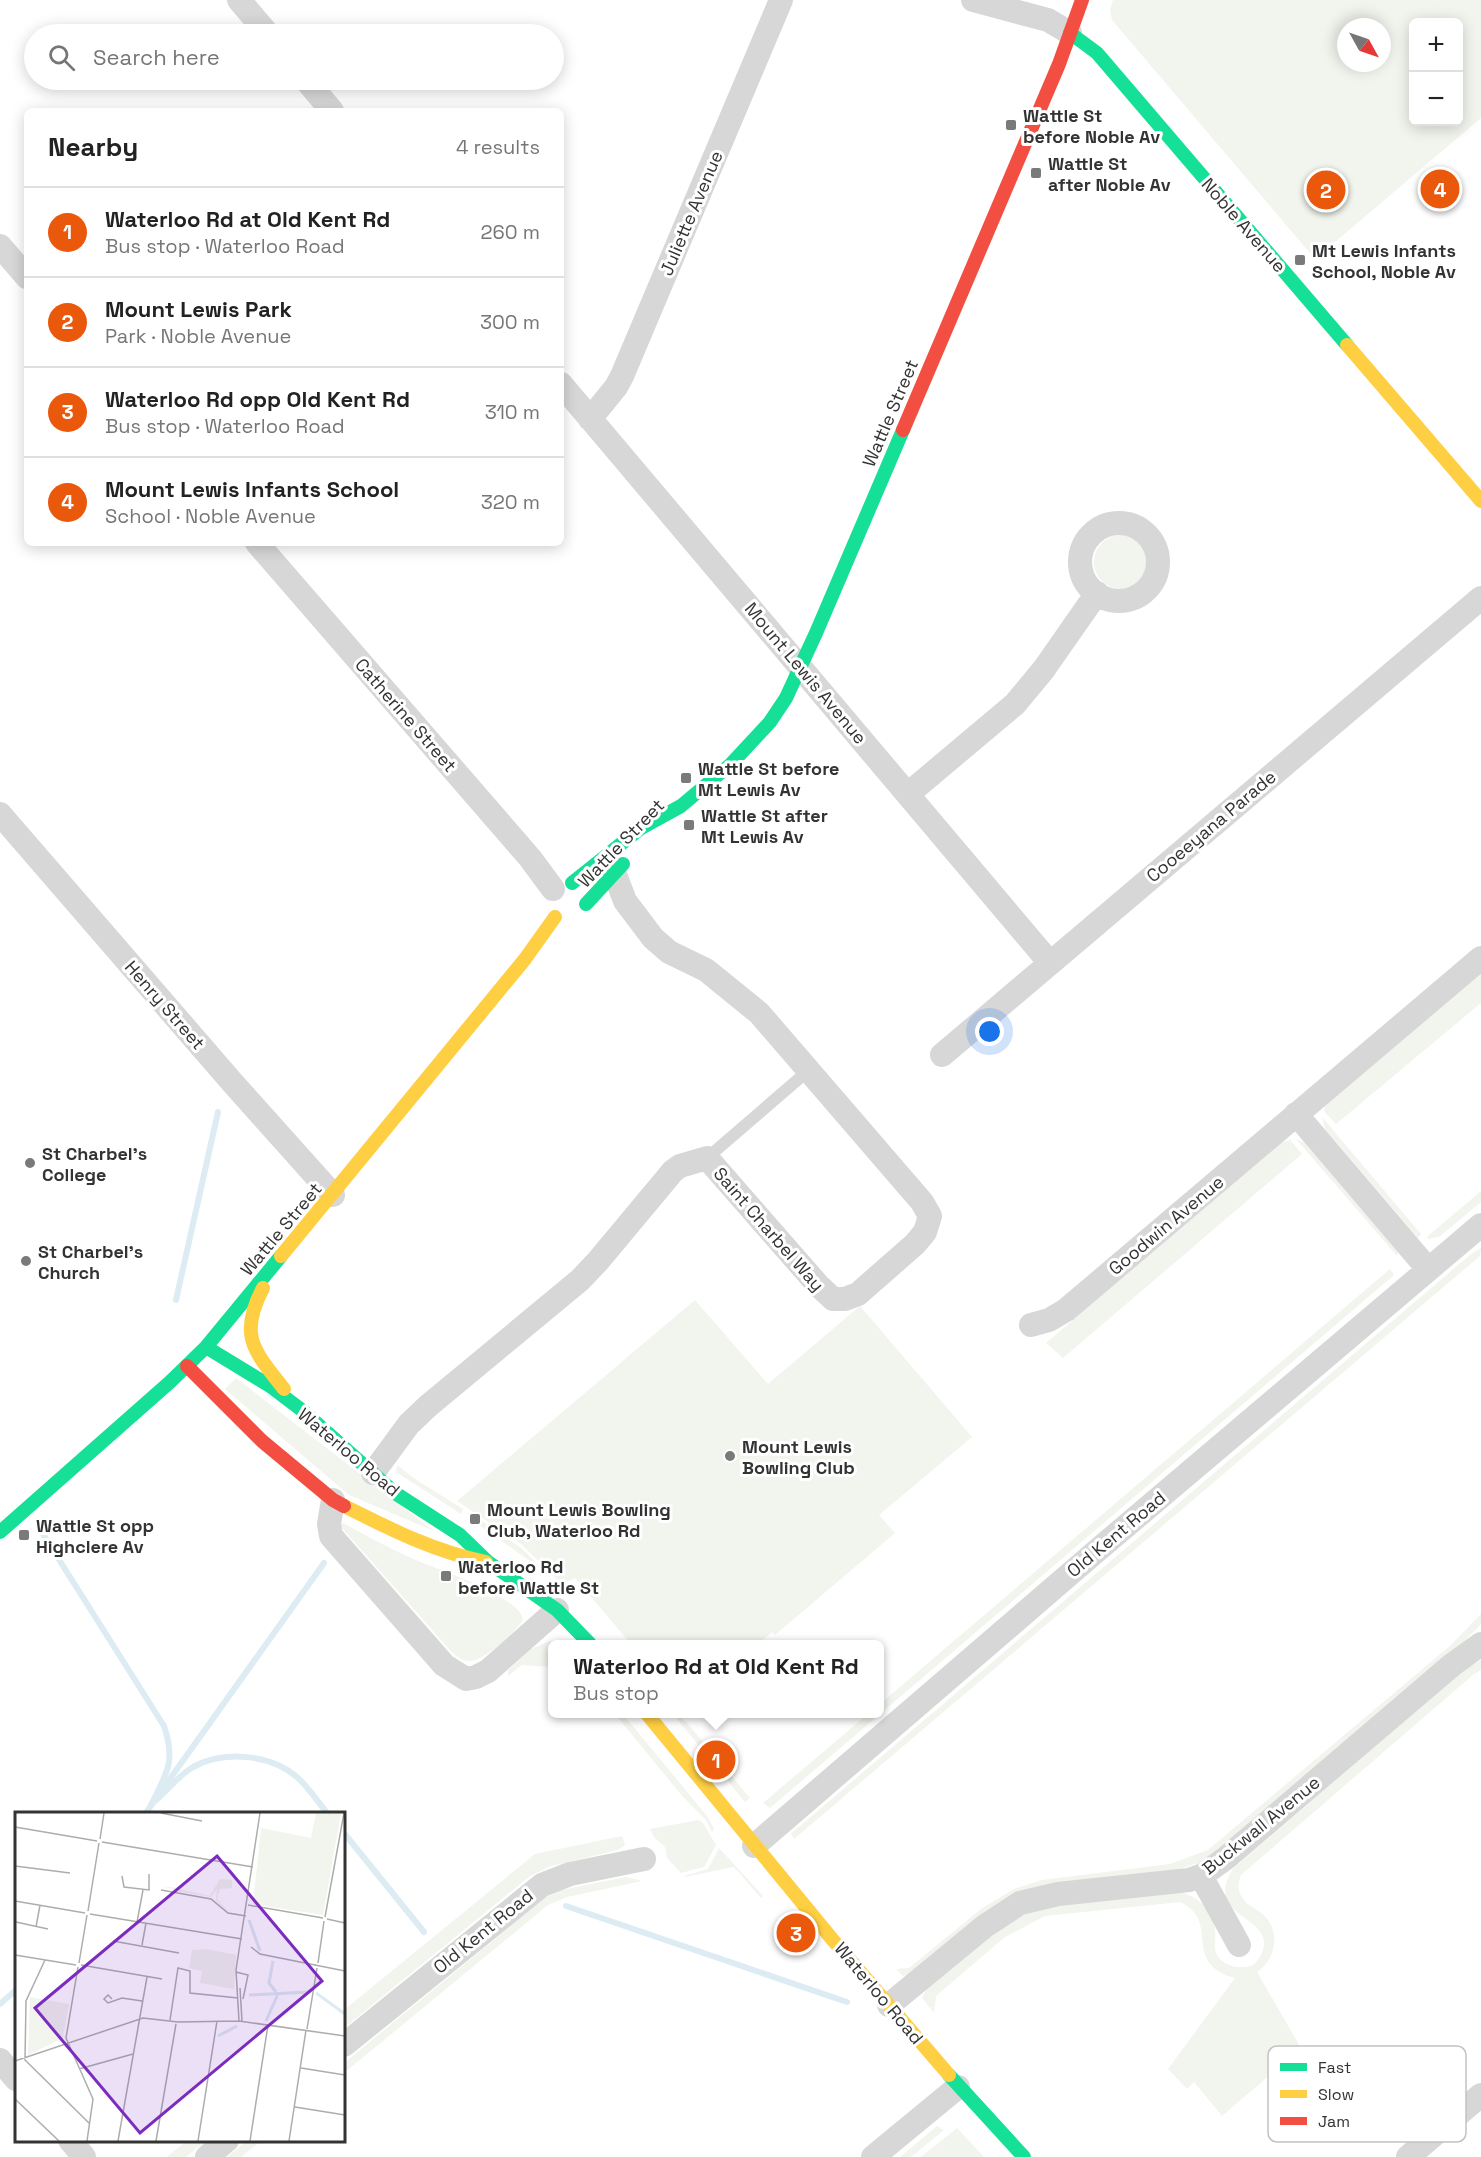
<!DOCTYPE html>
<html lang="en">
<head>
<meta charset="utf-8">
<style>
	:root { --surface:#fff; --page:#f6f6f6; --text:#222; --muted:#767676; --line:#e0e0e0; --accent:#ea580c }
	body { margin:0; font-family:"Space Grotesk",sans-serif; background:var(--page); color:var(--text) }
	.controls { position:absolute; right:18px; top:18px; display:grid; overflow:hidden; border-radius:9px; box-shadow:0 3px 15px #0003 }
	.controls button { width:54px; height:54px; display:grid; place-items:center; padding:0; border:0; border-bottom:2px solid var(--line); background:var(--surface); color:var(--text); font:30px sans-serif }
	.compass { position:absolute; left:1337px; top:18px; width:54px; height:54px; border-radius:50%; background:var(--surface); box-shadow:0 3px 15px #0003; rotate:130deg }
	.you { position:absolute; left:990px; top:1032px; width:21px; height:21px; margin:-15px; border:4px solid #fff; border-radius:50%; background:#1a73e8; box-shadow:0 0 0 9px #1a73e833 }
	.badge { display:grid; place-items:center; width:39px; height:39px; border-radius:50%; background:var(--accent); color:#fff; font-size:20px; font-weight:700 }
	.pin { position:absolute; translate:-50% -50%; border:3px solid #fff; box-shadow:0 2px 6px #0006 }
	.popup { position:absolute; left:548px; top:1640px; width:336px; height:78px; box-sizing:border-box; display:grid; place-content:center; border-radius:9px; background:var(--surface); filter:drop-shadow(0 2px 4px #0005); font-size:20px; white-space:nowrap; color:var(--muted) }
	.popup b { font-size:22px; color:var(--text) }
	.popup::after { content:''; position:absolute; left:50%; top:100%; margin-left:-12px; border:12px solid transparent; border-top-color:var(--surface) }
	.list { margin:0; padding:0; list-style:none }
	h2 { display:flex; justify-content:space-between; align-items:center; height:78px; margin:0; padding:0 24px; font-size:26px }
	h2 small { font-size:20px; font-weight:400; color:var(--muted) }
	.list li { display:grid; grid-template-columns:39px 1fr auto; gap:18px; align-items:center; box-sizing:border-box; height:90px; padding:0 24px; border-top:2px solid var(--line) }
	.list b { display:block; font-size:22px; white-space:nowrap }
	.list p { margin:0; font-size:20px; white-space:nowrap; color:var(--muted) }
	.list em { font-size:20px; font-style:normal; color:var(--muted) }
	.icon { flex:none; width:33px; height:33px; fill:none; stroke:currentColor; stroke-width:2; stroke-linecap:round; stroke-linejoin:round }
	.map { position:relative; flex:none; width:1481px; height:2157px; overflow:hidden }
	.search { position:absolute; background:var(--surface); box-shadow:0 3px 15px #0003; left:24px; top:24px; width:540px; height:66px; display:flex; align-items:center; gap:15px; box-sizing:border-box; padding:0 21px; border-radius:33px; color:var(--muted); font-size:22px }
	.panel { position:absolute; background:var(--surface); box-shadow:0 3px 15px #0003; left:24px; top:108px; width:540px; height:438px; border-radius:9px }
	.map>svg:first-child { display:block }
	.green { fill:#f1f5ed; fill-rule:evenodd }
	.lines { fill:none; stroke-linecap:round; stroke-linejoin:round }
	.stream { stroke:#ddebf3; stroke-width:6 }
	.lane { stroke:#d7d7d7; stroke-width:12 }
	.street { stroke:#d7d7d7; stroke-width:24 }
	.fast { stroke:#16e098; stroke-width:14 }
	.slow { stroke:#ffcf43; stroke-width:14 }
	.jam { stroke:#f24e42; stroke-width:14 }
	.poi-dot { fill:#7a7a7a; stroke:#fff; stroke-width:2 }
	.labels { text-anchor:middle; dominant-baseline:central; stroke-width:6; stroke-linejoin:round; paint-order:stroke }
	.poi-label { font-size:18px; font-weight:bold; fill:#333; stroke:#fff; text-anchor:start }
	.street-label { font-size:18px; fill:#333; stroke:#fff }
	.inset-river { fill:none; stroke:#ddebf3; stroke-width:3 }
	.inset-road { fill:none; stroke:#adadad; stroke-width:1.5 }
	.view { fill:#7b2cbf; fill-opacity:0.15; stroke:#7b2cbf; stroke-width:3 }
	.inset-edge { fill:none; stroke:#333; stroke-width:3 }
	.key { fill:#fff; stroke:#c2c2c2; stroke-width:1.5 }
	.key-label { font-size:16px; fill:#333 }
</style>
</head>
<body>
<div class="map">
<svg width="1481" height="2157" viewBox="0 0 1481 2157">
	<rect width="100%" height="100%" fill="#fff"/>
	<path class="green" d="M1113,0H1481V118L1315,259L1112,20L1110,10ZM1414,22H1458V122H1414ZM1346,27H1382V63H1346Z
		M1094 562a27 27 0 1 1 54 0a27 27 0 1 1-54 0Z
		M1481,973V1003L1336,1124L1324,1111L1325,1106Z
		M1322,1117L1421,1234L1418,1238L1325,1129Z
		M1296,1139L1305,1143L1398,1252L1397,1256Z
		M1290,1140L1302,1154L1063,1358L1046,1343L1281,1143Z
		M1481,1191V1202L1439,1237L1428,1239V1236Z
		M1481,1248L1480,1256L794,1839L791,1833L800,1826L1471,1254Z
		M1390,1269L1394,1275L770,1808L763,1803L868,1714H879L880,1704Z
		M695,1300L768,1384L860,1306L972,1437L879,1515L895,1533L775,1635L772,1632L758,1644H631L575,1578L562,1584L521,1544L457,1501Z
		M236,1378L434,1531L349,1495L225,1389Z
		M397,1465L415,1479L463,1509L461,1514L396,1472Z
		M482,1521L520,1547L548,1574L479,1525Z
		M343,1523C365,1535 387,1547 409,1557C430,1567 522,1596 523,1620C516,1631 483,1662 470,1661C461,1661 456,1656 450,1650L341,1527V1524Z
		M1481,1614V1624L1461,1645L1213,1855L1201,1862L1176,1870L1063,1883L912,1973L903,1976L896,1969L909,1968L981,1909L1014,1889L1042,1880L1170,1864L1208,1850L1451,1645Z
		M550,1641L560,1642L564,1644H552V1667L522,1665L508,1676V1670L531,1649Z
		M1481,1660V1670L1474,1674L1241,1875C1238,1882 1237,1890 1242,1897C1246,1905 1254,1907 1260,1912C1282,1928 1277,1958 1257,1972L1301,2048L1222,2116L1194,2082L1187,2089L1168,2069L1235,1978C1180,1963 1222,1921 1180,1902L1045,1916L1005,1937L936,1996L934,2013L922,1998L927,1989C961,1960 996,1924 1038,1908L1179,1892C1198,1896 1213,1910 1215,1930C1216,1938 1214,1946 1216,1953C1222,1967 1241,1970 1253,1965C1258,1961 1261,1956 1263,1950C1274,1915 1202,1918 1233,1869L1466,1668Z
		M615,1714H623L707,1816L714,1829L712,1832L706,1820L683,1797Z
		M673,1714H678L688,1724L750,1798L745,1802Z
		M698,1820L703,1823L716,1845L704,1867L681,1873L667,1858L665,1847L654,1837L650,1829Z
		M622,1836L625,1845L618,1850L551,1866L530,1876L344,2028V2010L535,1854Z
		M719,1848L763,1896L761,1898L737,1870L733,1867L685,1877L684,1876L708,1869Z
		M626,1877L642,1881L567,1897L548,1905L344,2073V2063L545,1898L561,1890Z
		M937,2126L944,2130L911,2157H900Z
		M957,2128L984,2157H921Z
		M186,2141H206L186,2157H167Z
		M247,2141H261L241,2157H227Z"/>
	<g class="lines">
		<path class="stream" d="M176,1300L218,1112
			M41,1531L164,1726C176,1761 167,1773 151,1805
			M162,1790L324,1563
			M155,1801C168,1790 178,1776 193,1767C224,1750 271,1754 298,1778C309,1788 318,1802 328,1814
			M145,1814L153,1803
			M344,1833L424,1932
			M566,1906L847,2002
			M0,2004L16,1990"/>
		<path class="lane" d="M707,1158L809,1070"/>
		<path class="street" d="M239,0L268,34
			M973,0L1048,20L1070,33
			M306,80L332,111
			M0,246L27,277
			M561,384L1050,963
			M590,419L616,387L622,376L781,0
			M1080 562a39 39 0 1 1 78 0a39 39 0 1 1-78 0Z
			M257,543L530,858L553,889
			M908,794L1015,704L1044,669L1097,593
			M0,814L231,1081L333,1195
			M942,1055L1481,598
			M1296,1114L1428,1269
			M1031,1325L1049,1320L1066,1310L1481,958
			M373,1473L409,1424L428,1406L580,1280L598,1261L673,1171L680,1166L707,1158L818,1285L833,1299H845L858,1294L915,1244L925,1232L930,1216L922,1202L759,1013L706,970L669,952L653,938L625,901L614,872
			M333,1500L329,1524L331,1536L444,1665L466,1679L476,1677L488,1671L557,1610
			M754,1846L1093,1554L1481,1225
			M1201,1876L1239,1945
			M889,2005L985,1926L1020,1903L1058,1894L1189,1880L1201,1876L1226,1858L1452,1665L1481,1644
			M344,2045L542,1885L570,1874L644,1859
			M0,2060L16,2079
			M70,2140L84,2157
			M207,2157L227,2140
			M873,2157L958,2087
			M1408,2157L1481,2095"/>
		<path class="fast" d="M1070,33L1097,53L1347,345
			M572,883L641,828L681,806L731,764L770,722L786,698L816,633L903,430
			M586,904L623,864
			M206,1347L270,1386L303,1411L395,1493L460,1535L488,1562L557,1610L590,1644
			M0,1532L170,1382L206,1347L281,1256
			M949,2075L1024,2157"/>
		<path class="slow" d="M1347,345L1481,501
			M281,1256L525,959L555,917
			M263,1288C238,1336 254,1351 284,1389
			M344,1506C390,1529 435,1552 486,1562
			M647,1714L832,1939L949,2075"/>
		<path class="jam" d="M903,430L1059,64L1082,0
			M187,1366L262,1441L333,1500L344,1506"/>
	</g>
	<g class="poi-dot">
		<rect x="1005" y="119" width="12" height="12" rx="3"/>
		<rect x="1030" y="167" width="12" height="12" rx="3"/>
		<rect x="1294" y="254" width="12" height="12" rx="3"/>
		<rect x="680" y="772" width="12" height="12" rx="3"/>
		<rect x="683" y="819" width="12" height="12" rx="3"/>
		<circle cx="30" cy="1163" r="6"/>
		<circle cx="26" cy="1261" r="6"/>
		<circle cx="730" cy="1456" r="6"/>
		<rect x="469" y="1513" width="12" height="12" rx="3"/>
		<rect x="18" y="1529" width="12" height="12" rx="3"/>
		<rect x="440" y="1570" width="12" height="12" rx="3"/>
	</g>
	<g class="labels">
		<g class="poi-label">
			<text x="1023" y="115">Wattle St<tspan x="1023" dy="21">before Noble Av</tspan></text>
			<text x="1048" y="163">Wattle St<tspan x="1048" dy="21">after Noble Av</tspan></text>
			<text x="1312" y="250">Mt Lewis Infants<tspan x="1312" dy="21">School, Noble Av</tspan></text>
			<text x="698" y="768">Wattle St before<tspan x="698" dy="21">Mt Lewis Av</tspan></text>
			<text x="701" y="815">Wattle St after<tspan x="701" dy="21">Mt Lewis Av</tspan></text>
			<text x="42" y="1153">St Charbel's<tspan x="42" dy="21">College</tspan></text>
			<text x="38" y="1251">St Charbel's<tspan x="38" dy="21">Church</tspan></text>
			<text x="742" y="1446">Mount Lewis<tspan x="742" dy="21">Bowling Club</tspan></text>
			<text x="487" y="1509">Mount Lewis Bowling<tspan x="487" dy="21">Club, Waterloo Rd</tspan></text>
			<text x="36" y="1525">Wattle St opp<tspan x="36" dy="21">Highclere Av</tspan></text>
			<text x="458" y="1566">Waterloo Rd<tspan x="458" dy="21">before Wattle St</tspan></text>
		</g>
		<g class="street-label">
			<text transform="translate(691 213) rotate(-67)">Juliette Avenue</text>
			<text transform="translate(1244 225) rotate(49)">Noble Avenue</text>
			<text transform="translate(890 413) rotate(-67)">Wattle Street</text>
			<text transform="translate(806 673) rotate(50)">Mount Lewis Avenue</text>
			<text transform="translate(406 715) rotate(49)">Catherine Street</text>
			<text transform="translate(1211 826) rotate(-40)">Cooeeyana Parade</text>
			<text transform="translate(621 843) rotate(-46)">Wattle Street</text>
			<text transform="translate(165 1005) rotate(49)">Henry Street</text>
			<text transform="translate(1166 1225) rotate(-40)">Goodwin Avenue</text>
			<text transform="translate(281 1229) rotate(-50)">Wattle Street</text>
			<text transform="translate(769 1229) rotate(49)">Saint Charbel Way</text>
			<text transform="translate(349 1452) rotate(40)">Waterloo Road</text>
			<text transform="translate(1116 1534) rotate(-40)">Old Kent Road</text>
			<text transform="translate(1261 1825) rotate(-39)">Buckwall Avenue</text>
			<text transform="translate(483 1931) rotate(-39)">Old Kent Road</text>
			<text transform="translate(879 1993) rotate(50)">Waterloo Road</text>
		</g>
	</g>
	<g transform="translate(15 1812)">
		<rect width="330" height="330" fill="#fff"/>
		<path d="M301,1H326L308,103L238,92L246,16L296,26ZM205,67L217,68V76L205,77L202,87L212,98L228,102L211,98L201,88L202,77L196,85L161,79L156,76H147L156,75L195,84ZM191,137L221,143L219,177L185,171L187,159L174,156L177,138ZM15,185L54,192L48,226L13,243Z" fill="#f1f5ed"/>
		<path class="inset-river" d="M234,108L245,139M258,149L254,171L261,180M301,181L330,202M234,183L295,180M251,209L263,182M203,224L222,214"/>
		<path class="inset-road" d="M146,1L187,9M0,15L82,29M85,27L89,1M87,30L238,55M0,54L55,61M107,64L109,75L134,78V62M146,78L196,87L213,101L231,104M0,89L70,101M233,93L308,106M73,99L84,31M75,102L227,127M310,105L329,1M312,107L330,111M1,110L33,117M122,110L128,78M21,115L25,93M98,129L164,141M127,133L131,111M236,135L245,142L305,154L300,153M0,143L61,153M30,148L11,189L10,248L74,311M64,151L72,103M303,151L309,109M66,153L147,167M305,154L330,159M63,155L51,226L78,287L72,329M221,160L233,163L228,187M225,176L227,209M97,187L93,183L89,187L93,191L107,186L127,189M155,208L163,156L175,159V181L223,186M224,209L221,158L245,1M163,210L224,209L330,224M292,217L302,156M0,249L128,206L163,210M286,256L330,263M64,257L118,242M0,287L44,329M280,295L330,303M103,329L132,165M141,329L161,212M183,329L202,209M235,329L253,213M274,329L291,218"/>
		<path class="view" d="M202,44L307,169L125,321L20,196Z"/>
		<rect width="330" height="330" class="inset-edge"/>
	</g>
	<rect x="1268" y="2046" width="198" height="96" rx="9" class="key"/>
	<rect x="1280" y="2063" width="27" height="8" fill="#16e098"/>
	<rect x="1280" y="2090" width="27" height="8" fill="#ffcf43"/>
	<rect x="1280" y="2117" width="27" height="8" fill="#f24e42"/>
	<g class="key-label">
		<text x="1318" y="2073">Fast</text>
		<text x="1318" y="2100">Slow</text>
		<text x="1318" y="2127">Jam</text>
	</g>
</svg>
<div class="controls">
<button>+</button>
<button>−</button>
</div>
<svg class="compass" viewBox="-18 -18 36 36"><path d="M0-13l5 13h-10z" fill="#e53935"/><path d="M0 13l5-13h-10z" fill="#767676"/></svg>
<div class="you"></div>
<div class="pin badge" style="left:716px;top:1760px">1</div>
<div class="popup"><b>Waterloo Rd at Old Kent Rd</b>Bus stop</div>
<div class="pin badge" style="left:1326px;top:190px">2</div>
<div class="pin badge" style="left:796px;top:1933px">3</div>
<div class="pin badge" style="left:1440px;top:189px">4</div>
<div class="search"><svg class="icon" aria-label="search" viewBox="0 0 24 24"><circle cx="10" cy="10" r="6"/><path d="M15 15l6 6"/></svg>Search here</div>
<section class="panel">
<h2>Nearby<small>4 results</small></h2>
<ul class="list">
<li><span class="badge">1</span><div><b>Waterloo Rd at Old Kent Rd</b><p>Bus stop · Waterloo Road</p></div><em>260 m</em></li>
<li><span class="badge">2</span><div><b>Mount Lewis Park</b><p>Park · Noble Avenue</p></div><em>300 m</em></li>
<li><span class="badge">3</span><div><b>Waterloo Rd opp Old Kent Rd</b><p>Bus stop · Waterloo Road</p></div><em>310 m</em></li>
<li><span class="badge">4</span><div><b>Mount Lewis Infants School</b><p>School · Noble Avenue</p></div><em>320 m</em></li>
</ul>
</section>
</div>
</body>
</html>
